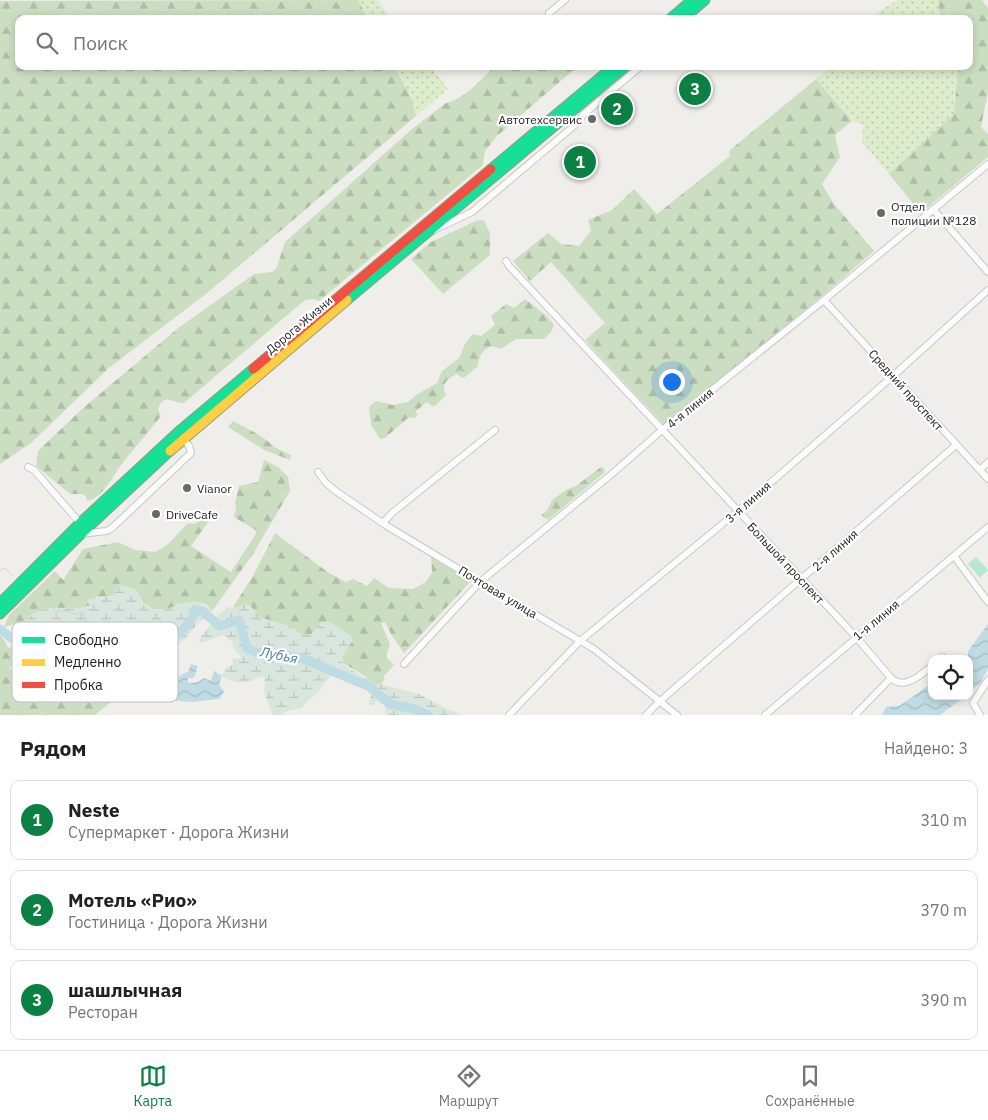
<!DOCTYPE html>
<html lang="ru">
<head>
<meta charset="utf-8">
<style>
	:root { --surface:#fff; --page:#f6f6f6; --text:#202124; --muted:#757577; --line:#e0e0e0; --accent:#0b8043 }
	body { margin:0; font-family:"IBM Plex Sans",sans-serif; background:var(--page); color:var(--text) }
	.controls { position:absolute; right:15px; bottom:15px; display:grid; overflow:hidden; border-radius:10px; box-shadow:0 2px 8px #0003 }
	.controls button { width:45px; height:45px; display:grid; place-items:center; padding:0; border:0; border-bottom:1px solid var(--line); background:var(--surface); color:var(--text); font:25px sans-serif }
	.you { position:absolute; left:671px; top:381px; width:18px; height:18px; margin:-12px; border:4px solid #fff; border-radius:50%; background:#1a73e8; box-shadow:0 0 0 8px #1a73e833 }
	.badge { display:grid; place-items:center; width:32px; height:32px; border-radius:50%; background:var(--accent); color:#fff; font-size:16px; font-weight:700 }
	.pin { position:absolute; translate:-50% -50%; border:2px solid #fff; box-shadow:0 1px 5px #0006 }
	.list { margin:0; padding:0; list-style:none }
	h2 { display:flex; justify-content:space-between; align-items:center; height:65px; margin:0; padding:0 20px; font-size:21px }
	h2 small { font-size:16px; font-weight:400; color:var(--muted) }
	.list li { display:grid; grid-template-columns:32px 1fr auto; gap:15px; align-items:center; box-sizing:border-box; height:80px; margin:0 10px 10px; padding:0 10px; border:1px solid var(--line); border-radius:10px }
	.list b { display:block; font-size:19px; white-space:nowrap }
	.list p { margin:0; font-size:16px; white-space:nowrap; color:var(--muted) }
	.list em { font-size:16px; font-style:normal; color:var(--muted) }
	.icon { flex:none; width:28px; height:28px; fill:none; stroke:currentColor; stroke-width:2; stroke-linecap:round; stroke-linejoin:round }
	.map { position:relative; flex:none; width:988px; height:715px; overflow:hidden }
	.search { position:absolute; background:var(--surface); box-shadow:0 2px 8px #0003; left:15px; right:15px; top:15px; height:55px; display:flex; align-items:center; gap:12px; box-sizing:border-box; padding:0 18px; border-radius:10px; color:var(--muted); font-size:19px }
	.sheet { height:335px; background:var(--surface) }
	nav { display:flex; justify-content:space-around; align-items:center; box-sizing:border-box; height:70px; border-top:1px solid var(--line); background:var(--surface); font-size:14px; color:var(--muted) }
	nav a { display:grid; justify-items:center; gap:2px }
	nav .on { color:var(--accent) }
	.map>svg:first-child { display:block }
	.grass { fill:url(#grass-dots) }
	.forest { fill:url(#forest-firs) }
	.wetland { fill:url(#wetland-marsh) }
	.pitch { fill:#b7e6d2 }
	.water { fill:url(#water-waves) }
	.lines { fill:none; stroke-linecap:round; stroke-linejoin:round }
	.stream { stroke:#bfdbe3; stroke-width:1 }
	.river { stroke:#bfdbe3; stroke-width:9 }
	.street-casing { stroke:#c9c8c7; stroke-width:8 }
	.fast-casing { stroke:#999a82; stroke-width:11 }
	.slow-casing { stroke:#999a82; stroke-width:11 }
	.jam-casing { stroke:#999a82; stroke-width:11 }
	.street { stroke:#fdfcfc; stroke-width:6 }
	.fast { stroke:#16e098; stroke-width:9 }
	.slow { stroke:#ffcf43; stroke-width:9 }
	.jam { stroke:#f24e42; stroke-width:9 }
	.poi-dot { fill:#6a6968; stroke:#fff; stroke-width:2 }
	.labels { text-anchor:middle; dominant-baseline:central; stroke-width:4.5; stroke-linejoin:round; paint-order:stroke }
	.poi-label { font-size:12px; fill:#222; stroke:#fff; text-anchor:start }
	.street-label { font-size:12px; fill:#222; stroke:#fff }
	.water-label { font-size:14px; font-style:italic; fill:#4a7aab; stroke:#fff }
	.key { fill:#fff; stroke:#bdbdbd; stroke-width:1 }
	.key-label { font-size:14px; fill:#222 }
</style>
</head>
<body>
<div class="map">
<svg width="988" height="715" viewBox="0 0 988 715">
	<defs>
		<pattern id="grass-dots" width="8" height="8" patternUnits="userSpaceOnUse" patternTransform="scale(1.25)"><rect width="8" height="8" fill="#ddeccb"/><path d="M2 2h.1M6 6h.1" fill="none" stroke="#bdcaae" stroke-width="1.8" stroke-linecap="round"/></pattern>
		<pattern id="forest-firs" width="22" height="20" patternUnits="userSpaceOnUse" patternTransform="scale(1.25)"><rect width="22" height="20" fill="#cbdec1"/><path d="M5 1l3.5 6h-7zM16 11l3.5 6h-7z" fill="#aebea6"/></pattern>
		<pattern id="wetland-marsh" width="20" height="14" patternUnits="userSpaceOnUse" patternTransform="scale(1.25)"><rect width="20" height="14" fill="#d9e6de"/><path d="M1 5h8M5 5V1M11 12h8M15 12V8" fill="none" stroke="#bac5be"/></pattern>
		<pattern id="water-waves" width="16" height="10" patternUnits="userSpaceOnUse" patternTransform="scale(1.25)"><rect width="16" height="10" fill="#bfdbe3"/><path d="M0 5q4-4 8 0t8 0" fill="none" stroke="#a4bcc2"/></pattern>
	</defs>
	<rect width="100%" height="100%" fill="#f0eeeb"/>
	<path class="grass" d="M358,0H377L392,19H368Z
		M897,0H938L940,19H867Z
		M394,66H430L448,89L416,116L412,100Z
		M832,66H958L954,114L889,174L862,142L863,125L852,121L816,79Z"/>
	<path class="forest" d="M358,0L368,19H19V66H394L412,100L416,116L207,293L109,368L31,443L0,464V1Z
		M938,0H982L988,8V91L981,127L988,134V157L921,213L889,174L954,114L958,66H969V19H940Z
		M495,66H578L497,136L485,151L483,165L319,301L313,299L305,300L184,403C173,404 164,392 158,409L161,416C148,433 134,448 121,465C113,476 102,499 87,501L86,496L81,494H70L36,466L38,451L82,409L177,329L254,274L272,272L277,267L285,242L412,129L446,103C465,99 481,79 495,66Z
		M816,79L852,121L835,135L840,157L822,184L834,204L874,251L821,297L664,425L585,340L605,323L551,262L530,281L513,261L548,233L561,244L579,246L591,231L588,220L612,210L634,189L657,214L730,156L729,151Z
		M478,220L484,221L490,233V255L443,294L411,259L431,242Z
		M525,299L547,316L554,325L551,332L544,339H516L501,349L492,346C482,350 479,356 478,366L465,377L462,378L457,374C452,376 443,382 444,388C444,391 446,393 446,395L435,406H432L427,402L416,411L417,415L415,418H408L385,438L380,439L371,425L369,407L376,401L393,405L408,402L416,395L437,383L442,371L459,358L466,342L473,334L481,336L495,325L491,316L506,304L514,308Z
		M233,421L261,436L276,448L291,455L290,460L264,450L228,427Z
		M264,460L278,467L288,477L290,491L253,554L212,611L206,604L197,602L178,604L168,610L152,609L143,602L135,589L113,596L96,597L91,605L77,609L49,608L32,614L24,621L4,627L9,615L55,571L63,580L83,549L118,542L135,550L155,552L166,546L188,523L195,524L204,514L211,518L191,546L231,572L257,532L254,529L234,517L236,509L235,503L239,486L258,482Z
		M601,467L604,468L605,472L548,520L541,515L547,511L552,500L566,490L576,486Z
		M275,533L329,573L346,582L353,579L367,586L374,578L389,588L413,589L426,582L432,572L431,557L471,581L404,653L391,634L385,622L381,623L390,644L387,653V658L394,665L383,677L385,679L381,684L375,685L363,675L343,663L337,628L330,622L321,623L311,635H302L291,627L259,617L245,604L237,608L233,607L253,576Z
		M0,635L4,640L8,648L22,642L26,649L9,669L41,679C48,675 57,668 66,672C71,674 71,677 76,677C89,679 99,677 112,674L132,685L95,715H0Z"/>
	<path class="wetland" d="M119,585L135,589C139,596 144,607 153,609C173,615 191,588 212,611L197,624L189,635L162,661L147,673L129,683L112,674C100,677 87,682 75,677C63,673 66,670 51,672L46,679C36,679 29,671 19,670L16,662L26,649L18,636L16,627C26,619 37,609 50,608C66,607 73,610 90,606L87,601L89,599L113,596Z
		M245,604L250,605L259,617L291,627L302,635H311L321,623L330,622L351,636L353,640L341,659C345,670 366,676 375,685L381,684L422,695L448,710L454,711L460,715H386C384,705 389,706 376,701L374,705H370L369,701L371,696C366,683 346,680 334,675C322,682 325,686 317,693C311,699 306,701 301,708L288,711L282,715H273L264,692L265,679L262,676C244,684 240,686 222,676L225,669L233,664L232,658L239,659L241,657L235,650L232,642L223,635L201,643L198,640L217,616L228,607L237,608Z"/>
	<path class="pitch" d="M976,557L988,570L980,578L968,564Z"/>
	<path class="water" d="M988,624V668L980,684L969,692L968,651Z
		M191,664L198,666L194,678H188V683L198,682L204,678L211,681L214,671L222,676L219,684L224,692L219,699L191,702L158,699L157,693C175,689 172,676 188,672Z
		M932,683V696H966L940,715H882L886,707L899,706Z"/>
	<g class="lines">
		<path class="stream" d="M385,419L468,365
			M0,570L5,568L12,575
			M30,594C39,600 48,604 56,612L65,611L74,614L83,612L86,619L85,627C79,631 69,636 72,646L82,651C92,651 98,641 107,644L109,663"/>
		<path class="river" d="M0,629L29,652L32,661L29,670L31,675L41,679H46L51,672C66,670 63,673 75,677C87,681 100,677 112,674L123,680L142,674L143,667L139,660L131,655L144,640L155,645H165C178,635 190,626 195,610L202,611L220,626L239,620L247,648L255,652L299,657L370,687L390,704L414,709L428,715"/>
		<defs>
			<path id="street" d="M549,13L565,0
				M933,209L988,272
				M434,230L472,212L575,125L584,114L641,66
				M506,261L509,266L700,470L856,637L891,678C905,691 921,674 932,666
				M824,300L988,479
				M28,467L34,470L80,523
				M980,470L988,462
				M318,472L326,483L337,492L387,526L480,582L594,649L677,715
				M383,523L392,513L495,430
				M81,534L106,531L111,529L191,453L189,446L183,438
				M954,556L988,602
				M941,659L943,657
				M404,664L480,582L613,473L662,430L824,300L988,164
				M509,715L580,641L737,512L893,376L988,290
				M646,715L660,701L956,445
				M765,715L988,527
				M855,715L891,678
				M980,715L973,703L988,680"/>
			<path id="fast" d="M670,19L692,0
				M683,19L705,0
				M491,169L614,66
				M347,300L626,66
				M0,603L80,523L178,432L253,369
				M0,614L80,535L170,451"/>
			<path id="slow" d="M170,451L347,300"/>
			<path id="jam" d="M253,369L491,169"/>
		</defs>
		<use href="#street" class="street-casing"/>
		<use href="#fast" class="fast-casing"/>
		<use href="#slow" class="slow-casing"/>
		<use href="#jam" class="jam-casing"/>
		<use href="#street" class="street"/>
		<use href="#fast" class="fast"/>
		<use href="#slow" class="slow"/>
		<use href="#jam" class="jam"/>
	</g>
	<g class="poi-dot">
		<circle cx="592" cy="119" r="5"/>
		<circle cx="881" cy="213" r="5"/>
		<circle cx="187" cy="488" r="5"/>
		<circle cx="156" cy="514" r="5"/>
	</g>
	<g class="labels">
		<g class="poi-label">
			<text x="582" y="119" text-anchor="end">Автотехсервис</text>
			<text x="891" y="206">Отдел<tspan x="891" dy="14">полиции №128</tspan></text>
			<text x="197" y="488">Vianor</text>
			<text x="166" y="514">DriveCafe</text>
		</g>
		<g class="street-label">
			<text transform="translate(299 325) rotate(-40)">Дорога Жизни</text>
			<text transform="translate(906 390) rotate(48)">Средний проспект</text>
			<text transform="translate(690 408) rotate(-39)">4-я линия</text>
			<text transform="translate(748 502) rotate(-41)">3-я линия</text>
			<text transform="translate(835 550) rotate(-41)">2-я линия</text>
			<text transform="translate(786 563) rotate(47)">Большой проспект</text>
			<text transform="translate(498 592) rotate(31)">Почтовая улица</text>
			<text transform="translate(876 620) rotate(-40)">1-я линия</text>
		</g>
		<g class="water-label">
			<text transform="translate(279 655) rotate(11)">Лубья</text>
		</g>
	</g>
	<rect x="12" y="622" width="166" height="80" rx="8" class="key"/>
	<rect x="22" y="637" width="23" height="6" fill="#16e098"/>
	<rect x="22" y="659" width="23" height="7" fill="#ffcf43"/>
	<rect x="22" y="682" width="23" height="6" fill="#f24e42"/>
	<g class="key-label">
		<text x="54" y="645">Свободно</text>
		<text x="54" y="667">Медленно</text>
		<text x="54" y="690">Пробка</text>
	</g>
</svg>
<div class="controls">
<button><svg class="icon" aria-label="locate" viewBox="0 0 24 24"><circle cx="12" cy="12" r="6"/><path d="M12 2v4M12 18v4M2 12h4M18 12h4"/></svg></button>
</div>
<div class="you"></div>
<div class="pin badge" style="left:580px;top:162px">1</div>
<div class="pin badge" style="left:617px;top:109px">2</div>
<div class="pin badge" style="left:695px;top:89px">3</div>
<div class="search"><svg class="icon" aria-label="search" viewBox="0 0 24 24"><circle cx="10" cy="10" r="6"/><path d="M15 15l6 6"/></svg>Поиск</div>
</div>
<section class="sheet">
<h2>Рядом<small>Найдено: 3</small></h2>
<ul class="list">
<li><span class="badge">1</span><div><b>Neste</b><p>Супермаркет · Дорога Жизни</p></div><em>310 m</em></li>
<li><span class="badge">2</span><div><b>Мотель «Рио»</b><p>Гостиница · Дорога Жизни</p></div><em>370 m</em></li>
<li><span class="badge">3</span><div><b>шашлычная</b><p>Ресторан</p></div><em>390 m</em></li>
</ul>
</section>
<nav>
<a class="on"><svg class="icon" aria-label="map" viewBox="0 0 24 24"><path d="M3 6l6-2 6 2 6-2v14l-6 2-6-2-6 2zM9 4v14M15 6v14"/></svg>Карта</a>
<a><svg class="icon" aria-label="directions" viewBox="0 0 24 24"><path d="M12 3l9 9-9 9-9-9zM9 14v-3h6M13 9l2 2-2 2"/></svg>Маршрут</a>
<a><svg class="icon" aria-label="saved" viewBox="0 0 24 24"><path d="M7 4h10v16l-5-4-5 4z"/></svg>Сохранённые</a>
</nav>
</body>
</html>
